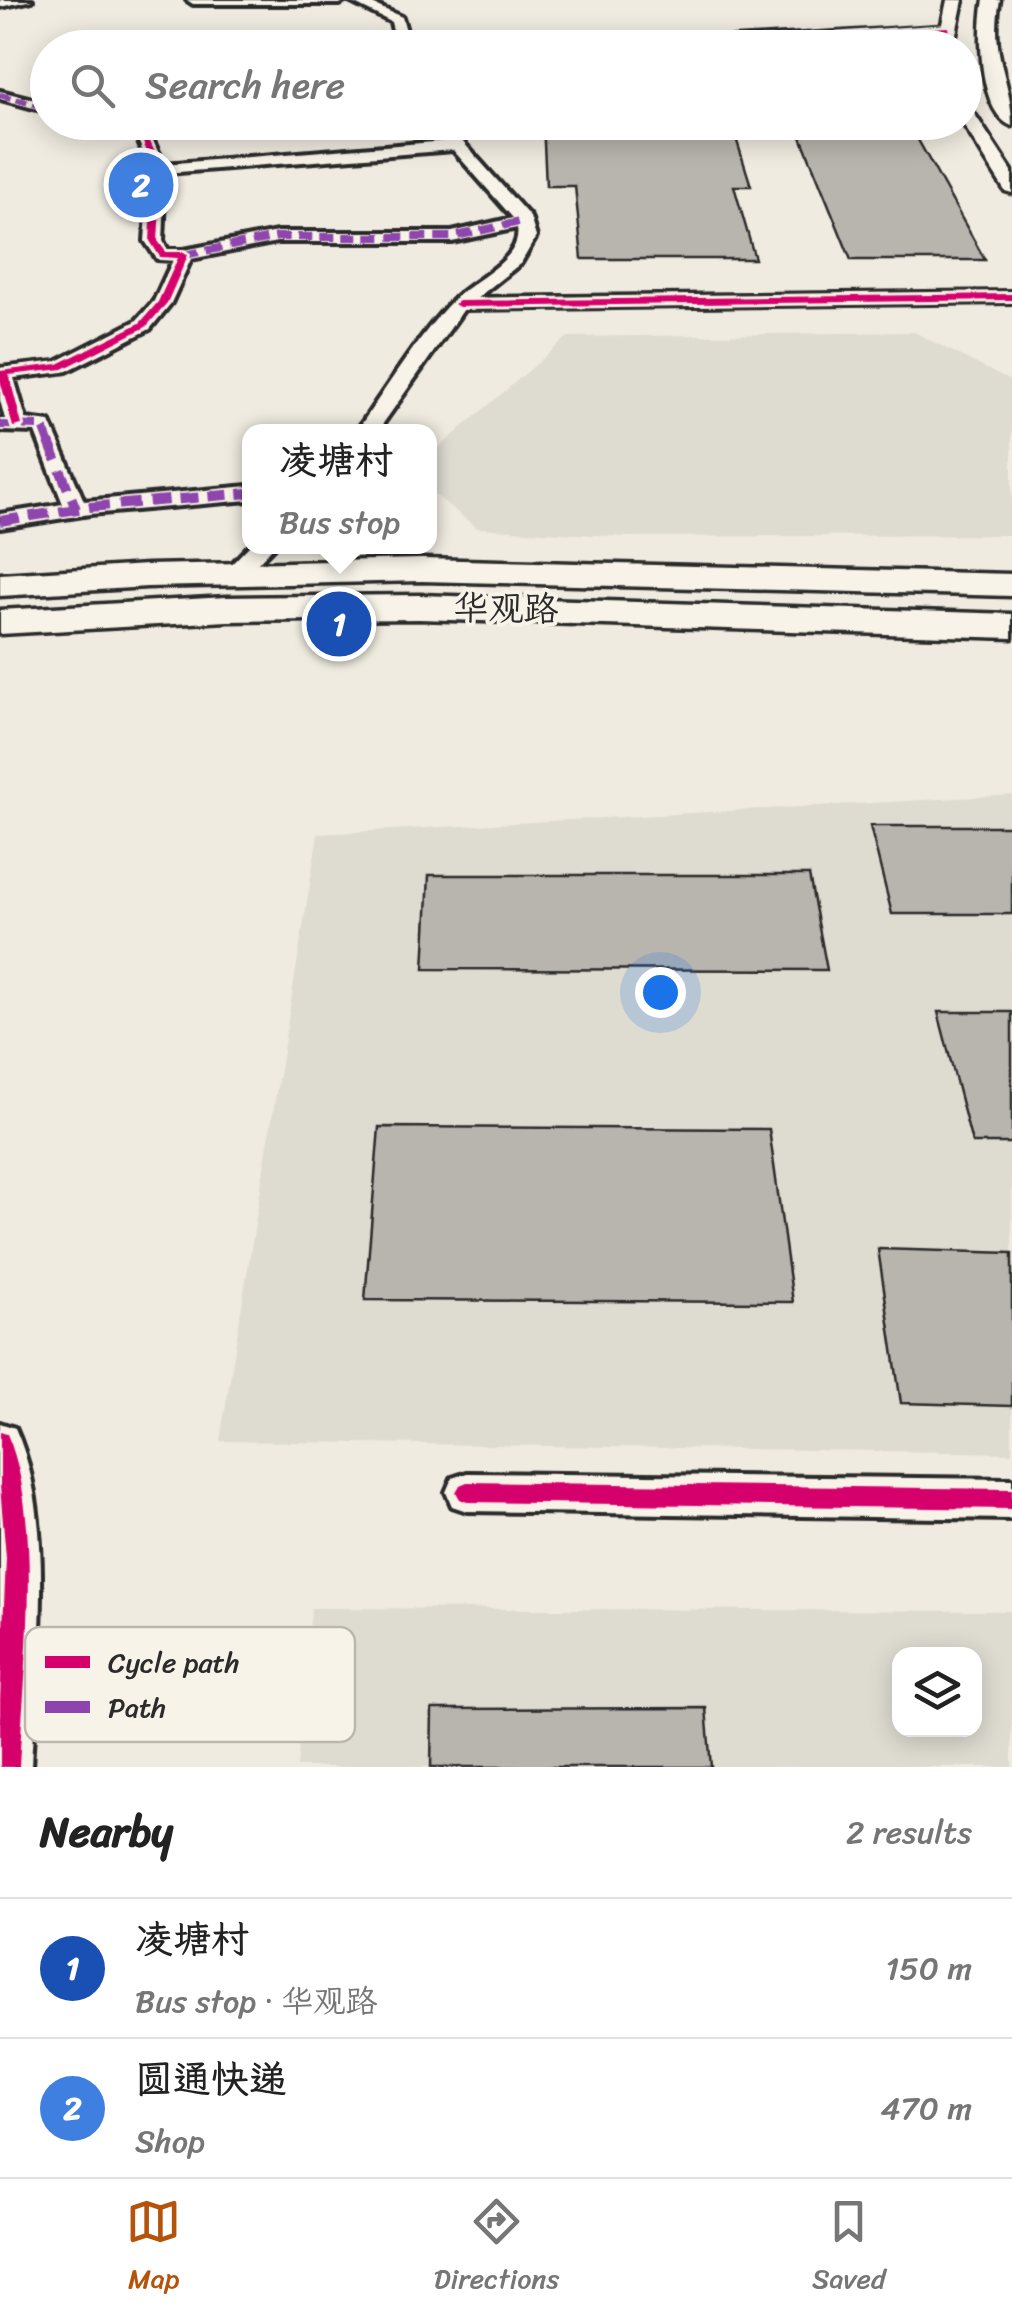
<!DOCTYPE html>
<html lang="en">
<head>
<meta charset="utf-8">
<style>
	:root { --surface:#fff; --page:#f6f6f6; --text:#222; --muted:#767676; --line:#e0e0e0; --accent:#b45309 }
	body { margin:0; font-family:Sriracha,"LXGW WenKai TC",sans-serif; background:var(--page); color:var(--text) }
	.controls { position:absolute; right:30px; bottom:30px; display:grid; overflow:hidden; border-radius:20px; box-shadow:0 5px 25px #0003 }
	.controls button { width:90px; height:90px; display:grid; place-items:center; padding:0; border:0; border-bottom:2px solid var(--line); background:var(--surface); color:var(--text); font:50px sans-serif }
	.you { position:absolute; left:660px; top:992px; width:35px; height:35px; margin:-25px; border:8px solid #fff; border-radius:50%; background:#1a73e8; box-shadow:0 0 0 15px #1a73e833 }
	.badge { display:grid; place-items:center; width:65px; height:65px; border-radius:50%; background:var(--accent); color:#fff; font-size:32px; font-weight:700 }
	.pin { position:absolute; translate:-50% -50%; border:5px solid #fff; box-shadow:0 2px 10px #0006 }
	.popup { position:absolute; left:242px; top:424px; width:195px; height:130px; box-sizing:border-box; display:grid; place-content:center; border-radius:20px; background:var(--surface); filter:drop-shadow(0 2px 8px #0005); font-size:32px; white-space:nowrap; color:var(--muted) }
	.popup b { font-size:38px; color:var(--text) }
	.popup::after { content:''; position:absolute; left:50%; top:100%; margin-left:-20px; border:20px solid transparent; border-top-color:var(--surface) }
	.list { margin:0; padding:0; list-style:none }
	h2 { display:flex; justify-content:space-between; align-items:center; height:130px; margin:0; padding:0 40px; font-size:42px }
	h2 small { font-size:32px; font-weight:400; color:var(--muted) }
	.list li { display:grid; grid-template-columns:65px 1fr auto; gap:30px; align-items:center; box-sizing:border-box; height:140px; padding:0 40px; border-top:2px solid var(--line) }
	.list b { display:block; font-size:38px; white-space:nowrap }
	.list p { margin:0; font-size:32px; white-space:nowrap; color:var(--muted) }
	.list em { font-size:32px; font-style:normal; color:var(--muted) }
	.icon { flex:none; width:55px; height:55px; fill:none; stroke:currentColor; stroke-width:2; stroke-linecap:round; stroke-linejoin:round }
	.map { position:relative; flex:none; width:1012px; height:1767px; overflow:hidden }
	.search { position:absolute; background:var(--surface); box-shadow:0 5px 25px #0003; left:30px; right:30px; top:30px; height:110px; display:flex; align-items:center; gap:25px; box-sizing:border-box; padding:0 35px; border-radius:55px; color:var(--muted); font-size:38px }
	.sheet { height:410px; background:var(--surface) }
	nav { display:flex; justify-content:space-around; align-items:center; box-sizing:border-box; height:140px; border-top:2px solid var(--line); background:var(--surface); font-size:28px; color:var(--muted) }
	nav a { display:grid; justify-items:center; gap:5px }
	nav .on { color:var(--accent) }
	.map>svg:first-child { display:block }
	.built { fill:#dedbd1; fill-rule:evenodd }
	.building { fill:#b8b5ae; stroke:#2b2b2b; stroke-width:2.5 }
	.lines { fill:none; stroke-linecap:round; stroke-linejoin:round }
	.minor-casing { stroke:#2b2b2b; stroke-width:8 }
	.tertiary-casing { stroke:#2b2b2b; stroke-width:7 }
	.primary-casing { stroke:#2b2b2b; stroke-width:7 }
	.minor { fill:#f7f3e8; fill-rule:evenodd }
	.tertiary { fill:#f7f3e8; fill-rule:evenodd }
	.primary { fill:#f7f3e8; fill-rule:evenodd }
	.quiet-far2 { stroke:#8e44ad; stroke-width:6; stroke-dasharray:11 6; stroke-linecap:butt }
	.quiet-far1 { stroke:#8e44ad; stroke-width:8; stroke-dasharray:15 8; stroke-linecap:butt }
	.quiet { stroke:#8e44ad; stroke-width:10; stroke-dasharray:20 10; stroke-linecap:butt }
	.cycleway-casing { stroke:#f7f3e8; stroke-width:6 }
	.cycleway { fill:#d6006c; fill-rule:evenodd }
	.labels { text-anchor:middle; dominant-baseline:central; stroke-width:8; stroke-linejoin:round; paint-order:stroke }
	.street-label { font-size:35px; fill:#2b2b2b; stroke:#f7f3e8 }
	.key { fill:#f7f3e8; stroke:#bab7af; stroke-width:2.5 }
	.key-label { font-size:28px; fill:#2b2b2b }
</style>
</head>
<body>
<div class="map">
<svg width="1012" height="1767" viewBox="0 0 1012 1767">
	<rect width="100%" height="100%" fill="#efebe0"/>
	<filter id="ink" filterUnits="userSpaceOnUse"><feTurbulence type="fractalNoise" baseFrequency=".01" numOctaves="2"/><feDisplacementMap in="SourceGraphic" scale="20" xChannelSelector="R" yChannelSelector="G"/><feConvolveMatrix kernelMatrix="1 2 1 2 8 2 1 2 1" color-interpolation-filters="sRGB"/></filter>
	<g filter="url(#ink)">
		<path class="built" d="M914,332L1012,382V535L628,537L477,528L429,490V456L568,337Z
			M1012,795V1453L220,1441L318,834Z
			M311,1608L1012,1611V1767H297ZM900,1654H974V1730H900Z"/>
		<path class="building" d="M543,122H731L751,186H734L755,259H582L575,186H546Z
			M795,122H908L985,260H851Z
			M870,826H1012V914H892Z
			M429,875H809L827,970L424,969Z
			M938,1012H1012V1143H972Z
			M379,1127L769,1129L793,1302L365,1300Z
			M878,1249L1012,1253V1406L901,1403Z
			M706,1708L711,1767H431L432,1709Z"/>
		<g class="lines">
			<defs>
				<path id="minor" d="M0,0H32L0,7Z
					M187,0H346L340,4H193Z
					M347,0H363L402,17L411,48H397L391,22Z
					M953,26V32L948,33L718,48H641L647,44Z
					M0,91L48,103V112L0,99Z
					M109,122H131L147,129L164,164L446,141L430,122H445L530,217L536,237L521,263L477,298L1012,292V302L464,309L377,432H356C383,393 421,332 453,300C472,280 523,260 517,228L452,242H277L191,259L171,303L150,329L67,371L14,378L26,419L50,422L84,501L249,486V500L90,514L0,528V514L63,504L35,432L0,431V419H5L0,400V368L56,362L136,321L154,301L173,260L157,259L145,241L150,169L136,135ZM453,150L513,218L452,232H277L184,250H168L163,241L166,173Z
					M249,546H274L243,578H227L223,573Z
					M0,1423L15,1428C58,1523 36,1665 31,1767H0Z
					M467,1473L1012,1479V1519L467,1511L452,1506L446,1492L452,1478Z"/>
				<path id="tertiary" d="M947,0H963L953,48H937Z
					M984,0H1000C989,56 1012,78 1012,126C978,113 978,30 984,0Z
					M964,106L970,107L1012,171V193L1005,191L962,122Z"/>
				<path id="primary" d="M422,559L1012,574V596L422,581L147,587L0,596V574L147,565Z
					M419,595L1012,614V638L419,619L227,621L0,634V610L227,597Z"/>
			</defs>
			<use href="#minor" class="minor-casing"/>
			<use href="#tertiary" class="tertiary-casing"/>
			<use href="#primary" class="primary-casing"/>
			<use href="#minor" class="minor"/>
			<use href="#tertiary" class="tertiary"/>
			<use href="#primary" class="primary"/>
			<path class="quiet-far2" d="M0,95L48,108"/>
			<path class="quiet-far1" d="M184,255L277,237H452L524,221
				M0,425L43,426L50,445"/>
			<path class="quiet" d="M49,442L76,509
				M0,521L90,507L249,493"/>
			<defs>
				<path id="cycleway" d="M948,27L950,30L687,48H644Z
					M113,122H124L146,132L162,169L158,241L166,252H184L188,255L167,303L146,327L63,369L9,375L22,425L13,427L0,380V371L58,364L140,323L158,302L178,258L160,257L150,241L154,169L139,133Z
					M1012,294V300L459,307L454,304L459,301Z
					M0,1432L7,1434C44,1518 24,1675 19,1767H0V1699L6,1558L0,1486Z
					M467,1482L1012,1489V1509L467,1502L460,1499L456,1492L460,1485Z"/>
			</defs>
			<use href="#cycleway" class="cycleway-casing"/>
			<use href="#cycleway" class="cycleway"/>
		</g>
	</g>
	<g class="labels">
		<g class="street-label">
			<text transform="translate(506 608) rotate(1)">华观路</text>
		</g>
	</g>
	<rect x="25" y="1627" width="330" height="115" rx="15" class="key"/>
	<rect x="45" y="1656" width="45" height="12" fill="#d6006c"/>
	<rect x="45" y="1701" width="45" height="12" fill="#8e44ad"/>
	<g class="key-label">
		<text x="108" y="1672">Cycle path</text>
		<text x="108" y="1717">Path</text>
	</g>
</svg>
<div class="controls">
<button><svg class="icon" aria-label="layers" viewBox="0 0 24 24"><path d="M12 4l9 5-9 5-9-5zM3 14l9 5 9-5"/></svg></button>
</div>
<div class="you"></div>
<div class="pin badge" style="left:339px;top:624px;background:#1a4fb4">1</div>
<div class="popup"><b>凌塘村</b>Bus stop</div>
<div class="pin badge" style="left:141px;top:185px;background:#3f7fe0">2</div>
<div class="search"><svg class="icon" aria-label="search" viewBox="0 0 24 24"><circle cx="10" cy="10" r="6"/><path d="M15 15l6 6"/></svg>Search here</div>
</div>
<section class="sheet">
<h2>Nearby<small>2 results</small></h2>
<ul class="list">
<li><span class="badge" style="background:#1a4fb4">1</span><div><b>凌塘村</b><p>Bus stop · 华观路</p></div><em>150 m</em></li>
<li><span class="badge" style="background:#3f7fe0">2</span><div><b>圆通快递</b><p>Shop</p></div><em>470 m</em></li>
</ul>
</section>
<nav>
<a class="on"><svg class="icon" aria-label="map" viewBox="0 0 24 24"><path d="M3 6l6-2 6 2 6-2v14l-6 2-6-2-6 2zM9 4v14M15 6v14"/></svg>Map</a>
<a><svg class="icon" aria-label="directions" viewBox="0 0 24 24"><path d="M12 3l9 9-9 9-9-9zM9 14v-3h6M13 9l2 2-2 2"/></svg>Directions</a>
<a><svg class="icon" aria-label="saved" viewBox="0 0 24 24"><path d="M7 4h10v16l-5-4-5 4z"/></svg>Saved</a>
</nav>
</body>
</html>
